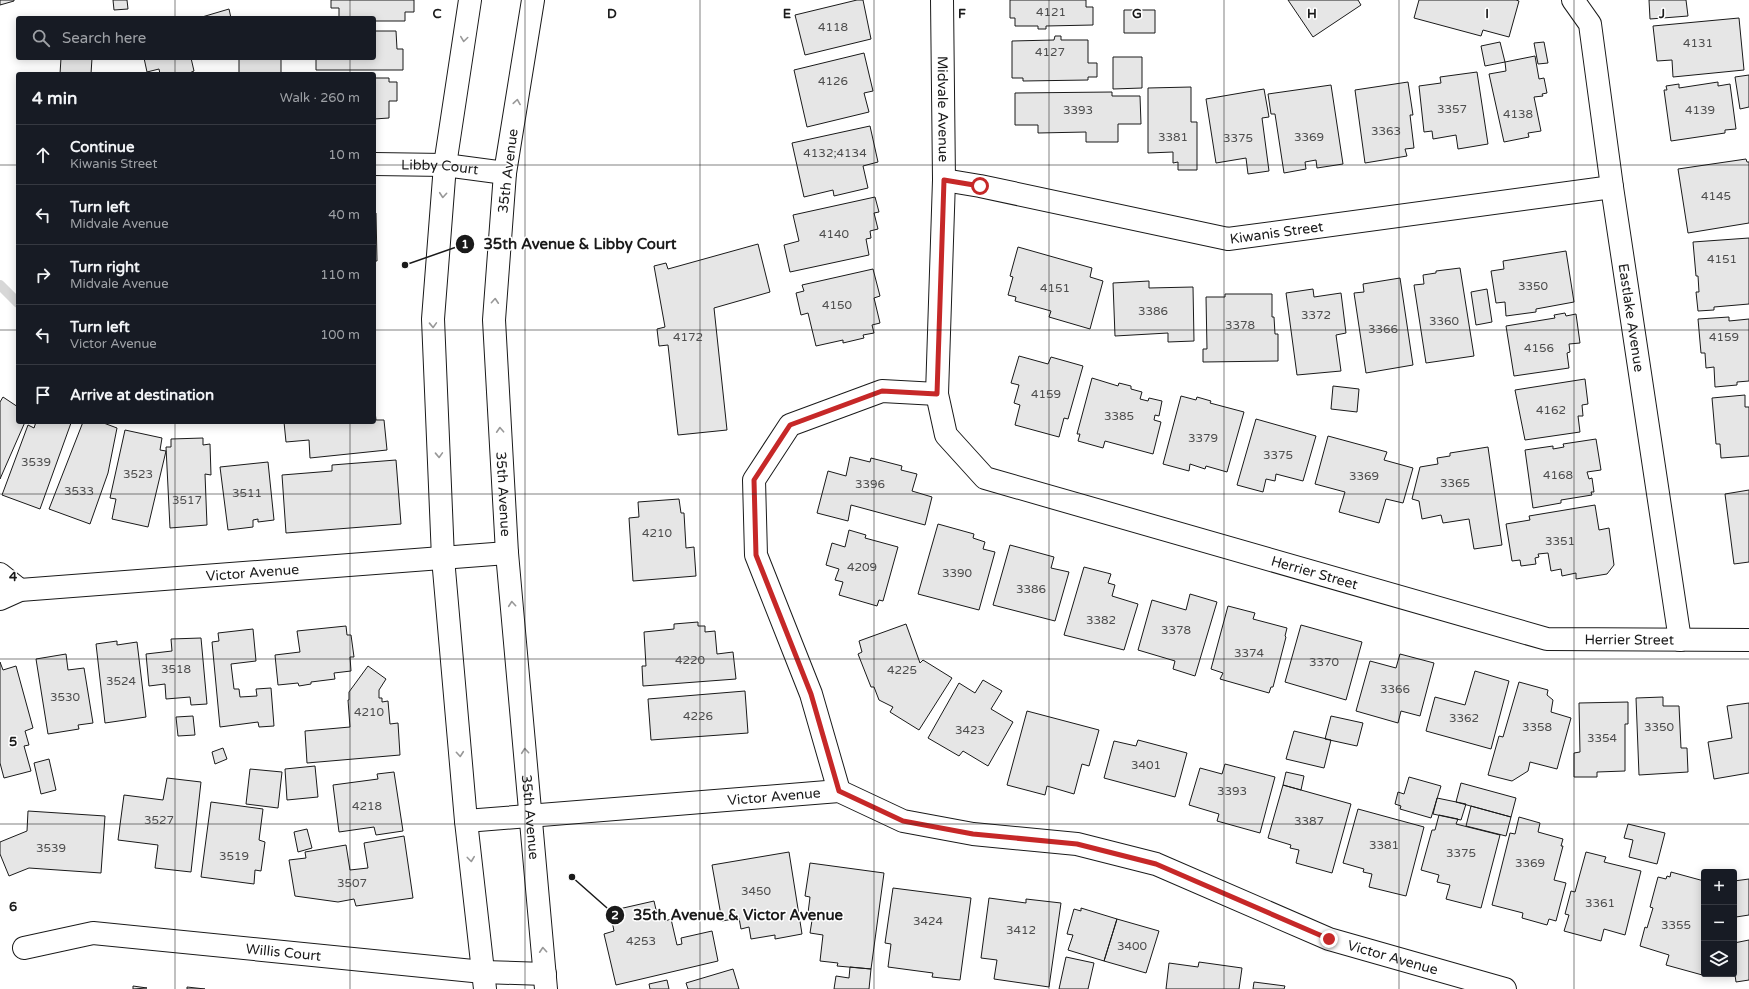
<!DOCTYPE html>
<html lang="en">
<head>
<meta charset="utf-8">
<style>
	:root { --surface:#171b24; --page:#242831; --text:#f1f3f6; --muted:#9ea1a6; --line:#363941 }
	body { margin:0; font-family:"Varela Round",sans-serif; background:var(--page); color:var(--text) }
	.controls { position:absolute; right:12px; bottom:12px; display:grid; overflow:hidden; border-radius:4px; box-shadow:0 2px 10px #0003 }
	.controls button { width:36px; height:36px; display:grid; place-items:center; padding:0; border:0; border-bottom:1px solid var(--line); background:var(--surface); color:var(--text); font:20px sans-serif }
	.stop { position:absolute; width:12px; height:12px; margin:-9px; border:3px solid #c62828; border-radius:50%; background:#fff }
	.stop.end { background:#c62828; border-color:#fff; box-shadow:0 1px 4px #0008 }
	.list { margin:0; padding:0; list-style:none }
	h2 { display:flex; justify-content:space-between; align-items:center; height:52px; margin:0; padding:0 16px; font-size:17px }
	h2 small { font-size:13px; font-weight:400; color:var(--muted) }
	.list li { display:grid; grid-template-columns:26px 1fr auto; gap:12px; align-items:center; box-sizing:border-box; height:60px; padding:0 16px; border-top:1px solid var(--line) }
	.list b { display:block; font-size:15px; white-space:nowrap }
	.list p { margin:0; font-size:13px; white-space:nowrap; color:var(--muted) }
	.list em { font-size:13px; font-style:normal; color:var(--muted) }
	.icon { flex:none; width:22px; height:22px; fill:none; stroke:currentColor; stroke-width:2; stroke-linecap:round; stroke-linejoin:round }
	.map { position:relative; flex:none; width:1749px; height:989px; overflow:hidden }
	.search { position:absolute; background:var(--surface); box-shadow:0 2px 10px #0003; left:16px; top:16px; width:360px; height:44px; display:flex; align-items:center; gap:10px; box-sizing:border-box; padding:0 14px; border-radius:4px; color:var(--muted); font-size:15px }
	.panel { position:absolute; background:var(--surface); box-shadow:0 2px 10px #0003; left:16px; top:72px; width:360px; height:352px; border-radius:4px }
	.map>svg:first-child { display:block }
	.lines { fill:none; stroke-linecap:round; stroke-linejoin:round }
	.stream { stroke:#d7d7d7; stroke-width:10 }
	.building { fill:#e6e6e6; stroke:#1a1a1a }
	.street-casing { stroke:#1a1a1a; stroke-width:24 }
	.secondary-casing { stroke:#1a1a1a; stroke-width:24 }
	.street { stroke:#fff; stroke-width:22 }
	.secondary { stroke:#fff; stroke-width:22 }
	.oneway { stroke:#989898 }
	.route { stroke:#c62828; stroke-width:5 }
	.grid { fill:none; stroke:#1a1a1a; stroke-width:1; stroke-opacity:0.55 }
	.labels { text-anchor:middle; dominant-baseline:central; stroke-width:3; stroke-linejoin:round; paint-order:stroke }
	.number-label { font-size:12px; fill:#4d4d4d }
	.street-label { font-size:14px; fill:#1a1a1a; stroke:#fff }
	.grid-label { font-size:13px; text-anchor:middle; font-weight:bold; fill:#1a1a1a; stroke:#fff; stroke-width:3; stroke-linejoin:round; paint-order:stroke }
	.leader { fill:none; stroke:#1a1a1a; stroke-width:1.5 }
	.callout-dot { fill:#1a1a1a; stroke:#fff; stroke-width:1.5 }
	.mark-label { font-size:12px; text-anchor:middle; font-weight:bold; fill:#fff }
	.callout-label { font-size:15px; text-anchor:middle; font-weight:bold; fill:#1a1a1a; stroke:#fff; stroke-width:3; stroke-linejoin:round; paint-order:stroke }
</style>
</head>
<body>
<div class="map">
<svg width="1749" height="989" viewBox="0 0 1749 989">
	<rect width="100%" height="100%" fill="#fff"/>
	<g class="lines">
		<path class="stream" d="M0,285L18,303"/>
	</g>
	<path class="building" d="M0,0H14V1L0,5Z
		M113,0H127L128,9L114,10Z
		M331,0H414V12H405V21H374V18H339V8H331Z
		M857,0H863L871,39L805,55L795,15Z
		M1010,0H1086V7H1093V25L1046,26V29H1038V26H1015V18H1010Z
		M1288,0H1358L1361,5L1313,37Z
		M1419,0H1516L1519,1L1509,37L1483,30L1481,36L1414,18Z
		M1649,0H1686L1688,16L1650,19Z
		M229,9L231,18H202V17Z
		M1124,10H1155V33H1124Z
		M1739,18L1744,70L1673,77L1672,60L1657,61L1653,26Z
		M374,31H396L397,49H403V70H316V58H374Z
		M1055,36H1061V40H1088V63H1097V77H1088V80L1023,81V78H1012V41L1054,40Z
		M1500,42L1505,62L1485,66L1481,46Z
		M1544,42L1548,63L1538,64L1534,43Z
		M864,53L873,91L864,93L869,112L807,127L794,70Z
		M1535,56L1539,79L1544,78L1547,93L1542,94L1543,96L1534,97L1541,131L1528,133L1529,137L1504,142L1489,74L1506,71L1505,62Z
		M1113,57H1142V88L1113,89Z
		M61,58H92L91,74H60Z
		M144,58H191L194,71L187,74H160L159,69L147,72Z
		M239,58H281V74H239Z
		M1477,72L1488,144L1458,149L1456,135L1433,139L1432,131L1424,132L1419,86L1441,83L1440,77Z
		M1749,75V107L1740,109L1735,77Z
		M374,78H389V82H397V101H389V118L374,119Z
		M1408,82L1413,115H1410L1414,148L1405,149L1407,156L1365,163L1355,90Z
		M1718,82V86L1730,84L1736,129L1725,130V133L1671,141L1664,90H1667L1666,86L1679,84V88Z
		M1331,85L1343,164L1317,168L1316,160L1305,162L1306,169L1284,173L1275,114H1271L1268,94Z
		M1191,87V122H1197V170H1178V162L1173,163V152L1148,153V88Z
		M1264,89L1269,117L1262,118L1269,171L1248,174L1246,158L1216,163L1206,99Z
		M1112,92V96H1140L1141,124H1118V142H1086V132L1038,133V125H1015V93Z
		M870,126L878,162L863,166L868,188L834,196L833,190L804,197L792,143Z
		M1746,159L1747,162H1749V223L1688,233L1678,169Z
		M875,197L879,212L874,213L878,229L870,231L871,238L866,239L869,255L790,272L784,245L799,241L793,215Z
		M374,213H376L377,261H374Z
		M1749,238V304L1714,307V310L1698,311L1696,292H1699L1698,276H1696L1693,242Z
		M758,244L770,292L714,308L727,430L678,435L668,345L659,346L657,329L665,327L654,266L666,263L668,269Z
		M1018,247L1092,268L1090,277L1103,281L1090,329L1049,317L1051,311L1015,301L1016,297L1008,295L1013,277L1010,276Z
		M1566,251L1574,302L1536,309V312L1506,316L1505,302L1496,303L1491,271L1504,269L1503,261Z
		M1460,268L1474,356L1426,363L1414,285L1424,284L1423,275L1436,273V271Z
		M873,269L880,296L874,298L880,323L872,325L874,333L863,335L864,338L843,343V340L816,346L808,313L801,315L796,293L804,291L802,285Z
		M1400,278L1413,365L1366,373L1354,293L1364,292L1363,284Z
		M1149,281V288L1193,287L1194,341L1168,342V333L1115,336L1113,283Z
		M1313,289L1314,297L1341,293L1346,333L1336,335L1341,371L1297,375L1286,293Z
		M1487,289L1492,322L1476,325L1471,292Z
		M1225,294H1272V317H1274L1275,334H1278V361L1203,362V349H1207L1206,297H1225Z
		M1565,313L1566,316L1576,314L1580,343L1569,344L1570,352L1567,353L1569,368L1514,376L1506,326L1555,318L1554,315Z
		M1729,317V321L1749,319V381L1737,382V385L1715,387L1714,367L1706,368L1705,353H1701L1698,319Z
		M1019,356L1048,364L1051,357L1083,366L1068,419L1064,418L1059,437L1015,425L1020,405L1014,403L1019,385L1011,383Z
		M1092,378L1118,386L1119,383L1131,386V389L1142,392L1140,399L1148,401L1149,398L1162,401L1159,416L1155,415L1154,420L1161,422L1153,454L1105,441L1103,448L1078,441L1080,434H1077Z
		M1585,379L1588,404L1582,405L1583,416H1578L1580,432L1525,440L1515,390Z
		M1333,386L1359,389L1357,412L1331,409Z
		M1745,395V407H1749V456L1721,458L1720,444H1716L1712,398Z
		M1181,396L1196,400L1197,397L1211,401L1210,403L1244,412L1227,472L1206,466L1205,469L1190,464L1189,471L1163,464Z
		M3,397L18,407V422H25L0,479V402Z
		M374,403L376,420H384L387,450L310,458L309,440L286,442L284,422H374Z
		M1256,419L1316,436L1303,481L1276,474L1275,481L1266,479L1263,492L1237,485Z
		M36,422L71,423L40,509L2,495L28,425L34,428Z
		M83,422H101L117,428L108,473L90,524L49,509Z
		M125,430L162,438L160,450L166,451L148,527L112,519L116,499L110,498Z
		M1328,436L1387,452L1384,460L1413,468L1403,503L1386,499L1379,523L1339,512L1345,492L1315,484Z
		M203,438V445L210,444L211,475L205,474L207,525L170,528L166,447H171V439Z
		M1596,439L1601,470L1587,472L1589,479L1592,478L1594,492H1591L1592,495L1561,500V503L1533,508L1525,450L1553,446V449L1564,447L1563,444Z
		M1488,447L1502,545L1474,549L1469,519L1443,523L1441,515L1422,519L1419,501L1412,499L1420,467L1438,464L1437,458L1450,456V453Z
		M850,457L870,462L871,458L902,466L901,470L917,474L912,491L932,497L925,525L851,505L848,521L817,513L828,471L846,476Z
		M396,460L401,524L286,533L282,475L332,471V465Z
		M268,462L274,520L258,522V519L253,520V527L228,530L220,467Z
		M1749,490V562L1734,564L1725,494Z
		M679,499L681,513H684L686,548L694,547L696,576L633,581L629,518L639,517L638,502Z
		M1595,505L1599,530L1609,528L1614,565L1607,574L1576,579V573L1562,576L1561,569L1551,571L1548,553L1538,554L1539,557L1535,558L1536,564L1521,566L1520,560L1512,561L1506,524L1530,520L1529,516Z
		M938,524L974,534L973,538L985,542L983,549L995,552L979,610L918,594Z
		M849,530L866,535L865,538L898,547L883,601L879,600L877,606L839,595L843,582L835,580L839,569L826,565L832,543L845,547Z
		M1010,545L1054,557L1051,568L1069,572L1055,621L993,605Z
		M1084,567L1111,574L1108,583L1115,585L1112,596L1138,604L1124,650L1064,635Z
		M1190,594L1217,602L1195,676L1173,669L1175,661L1138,650L1152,600L1186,610Z
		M1228,606L1255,613L1253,619L1287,628L1285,636L1286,637L1273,687H1271L1269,693L1220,679L1223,673L1211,669Z
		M698,622V626H705V632L715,631L717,654L733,652L736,679L643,686L642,666H646L644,632L674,629V624Z
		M906,624L920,663L923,660L952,678L919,730L890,712L893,707L879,700L874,687H871L858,654L862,652L859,641Z
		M1301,625L1362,642L1346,700L1285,682Z
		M346,626L347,635H351L354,657H350L351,671L334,673L335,679L311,682V684L299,686L298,683L278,685L275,655L300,652L297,631Z
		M253,629L256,661L231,664L234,689H239L240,697L257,696L256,689L271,688L274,726L259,727L258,722L220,727L212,642L219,641L218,633Z
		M201,638L207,704L191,705L190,697L166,699L165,684L149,686L146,654L172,651L171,639Z
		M117,641V645L137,642L146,717L105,723L96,644Z
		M66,654L68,670L84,668L93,723L78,725L79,729L48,734L36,659Z
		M1400,654L1434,663L1420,716L1401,711L1398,723L1356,711L1370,661L1396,668Z
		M0,662L3,670L16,666L33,728L25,731L29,745L24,746L31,771L4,778L0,763Z
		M368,666L386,679L379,690V698H382V702L388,701L390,724L398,723L400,755L307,763L305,731L350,727L348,700H349V692Z
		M1475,671L1509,681L1491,749L1426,731L1435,697L1465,705Z
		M983,680L1002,691L991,709L1013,722L988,766L963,751L959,756L928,738L959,683L975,693Z
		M1519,682L1548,690L1547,695L1553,700L1551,712L1571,718L1557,769L1530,762L1528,771L1512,781L1488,775L1499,736L1503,737Z
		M745,691L748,733L651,740L648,699Z
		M1663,697V706H1679L1681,748H1687L1688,772L1639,775L1636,698Z
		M1628,702V724H1625V771L1597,772V777H1574V753L1580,752L1579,703Z
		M1749,703V773L1714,779L1708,742L1732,738L1727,706Z
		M1027,711L1099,730L1089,766L1082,764L1074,794L1047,786L1045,795L1007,785Z
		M193,716L195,735L178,736L176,717Z
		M1331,716L1363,723L1357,746L1325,739Z
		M1294,731L1331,740L1324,768L1286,759Z
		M1138,740L1187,753L1175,797L1104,778L1114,741L1136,746Z
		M223,748L227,759L215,764L212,752Z
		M49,759L56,790L41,794L34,763Z
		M1225,764L1275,777L1260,833L1217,821L1219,814L1189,805L1200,768L1222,774Z
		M315,766L318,797L287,800L285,769Z
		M250,769L282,772L278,808L246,804Z
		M394,772L403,831L376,835L374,827L339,832L333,785L378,779L377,774Z
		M1286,772L1304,776L1301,790L1283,785Z
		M1409,777L1441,786L1431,818L1400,809L1401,806L1395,804L1398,792L1404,794Z
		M167,778L201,782L191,872L155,868L158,845L118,840L124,795L163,800Z
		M1461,783L1516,798L1511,817L1456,802Z
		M1283,785L1351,804L1332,873L1296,863L1299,850L1290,848L1291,845L1268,838Z
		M1437,798L1466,804L1461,820L1433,814Z
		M211,802L263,809L259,840L265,842L261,871L255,870L254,884L201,877Z
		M1471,806L1511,817L1506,836L1466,826Z
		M1358,809L1424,827L1406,896L1369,887L1372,874L1363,872L1364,869L1343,863Z
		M28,811L105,816L101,873L29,868L9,876L0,854V842L27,831Z
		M1439,815L1458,819L1456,824L1500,835L1481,908L1446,899L1450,885L1437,882L1439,875L1421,870L1432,830H1435Z
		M1519,817L1540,823L1538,832L1563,839L1561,846H1563L1554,880L1566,883L1556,921L1549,919L1547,925L1522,918L1523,913L1492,905L1510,833L1515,834Z
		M1628,824L1665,833L1657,864L1629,857L1633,840L1624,838Z
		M307,829L312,848L298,852L294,832Z
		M404,836L413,898L356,906L354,899L338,902L295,896L289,860L306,858L305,852L346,845L350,870L368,868L364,843Z
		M789,852L802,934L775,939V935L751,939L749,927L741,929L739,918L722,921L712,865Z
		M1586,852L1606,857L1604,862L1641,871L1625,935L1604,929L1601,941L1564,931L1569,915L1565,914L1571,891L1575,892Z
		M810,863L884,873L871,969L837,966L838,963L820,961L823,935L810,933L813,914L808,913L810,897L805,896Z
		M1671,872L1704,881V918L1702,923L1704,924V974H1707L1706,976L1666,965L1669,955L1640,946L1645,927L1647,928L1653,908L1650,907L1658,877L1666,879L1667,876L1670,877Z
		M1749,879V915L1736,917L1734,902V881Z
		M893,888L971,898L960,980L932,977L933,973L888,967L891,944L885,943Z
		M989,898L1026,903V899L1061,903L1049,987L994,979L997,960L981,958Z
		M654,901L657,914L663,913L665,921L671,919L677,945L682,944L681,938L712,931L718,961L616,985L604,934L614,931L610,911Z
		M1081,908L1117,919L1104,961L1068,950L1073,935L1067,934L1074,909L1081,911Z
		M1117,919L1159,931L1146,973L1104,961Z
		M1749,940V980L1736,982L1734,968V943Z
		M1066,957L1094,963L1088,989H1059Z
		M1199,962L1242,968L1239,989H1166L1169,963L1198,967Z
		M850,967L871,969L869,989H834L836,976L849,978Z
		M733,969L739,989H688L686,983Z
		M667,980L669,989H650L649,984Z
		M1254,982L1285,986L1284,989H1253Z
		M133,986L147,988L133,989Z
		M187,987L205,989H187Z"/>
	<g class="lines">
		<defs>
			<g id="street">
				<path id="s1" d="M942,0L944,180L937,394L946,435L985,478L1547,639L1749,640"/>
				<path id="s2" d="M1573,0L1590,24L1612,187L1680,640"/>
				<path id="s3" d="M374,164L445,165L505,173"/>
				<path id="s4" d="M944,180L980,186L1228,239L1612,187"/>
				<path d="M0,574L20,590"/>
				<path id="s5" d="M0,599L20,590L507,553"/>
				<path d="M839,791L811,694L756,555L754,480L790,425L882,391L937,394"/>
				<path id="s6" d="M466,821L839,791L903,821L973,834L1077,844L1156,864L1329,939L1505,989"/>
				<path id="s7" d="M24,948L93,933L483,972L545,974"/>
			</g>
			<g id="secondary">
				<path d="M470,0L445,165L433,319L443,558L466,821L485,989"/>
				<path id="s8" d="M533,0L505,173L494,320L507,553L546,989"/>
			</g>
		</defs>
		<use href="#street" class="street-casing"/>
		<use href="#secondary" class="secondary-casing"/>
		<use href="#street" class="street"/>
		<use href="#secondary" class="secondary"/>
	</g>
	<defs><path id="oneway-chevron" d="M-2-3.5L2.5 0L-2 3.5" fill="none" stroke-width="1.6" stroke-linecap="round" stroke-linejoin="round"/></defs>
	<g class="oneway">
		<use href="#oneway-chevron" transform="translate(464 39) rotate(98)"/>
		<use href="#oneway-chevron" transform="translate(517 102) rotate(-81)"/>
		<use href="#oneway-chevron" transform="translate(443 195) rotate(95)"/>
		<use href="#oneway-chevron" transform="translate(495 301) rotate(-86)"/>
		<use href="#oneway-chevron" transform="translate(433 325) rotate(88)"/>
		<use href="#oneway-chevron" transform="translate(500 430) rotate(-93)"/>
		<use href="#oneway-chevron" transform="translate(439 455) rotate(88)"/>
		<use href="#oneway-chevron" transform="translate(512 604) rotate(-95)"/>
		<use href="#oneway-chevron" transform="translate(525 751) rotate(-95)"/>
		<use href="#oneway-chevron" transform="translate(460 754) rotate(85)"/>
		<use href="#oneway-chevron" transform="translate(471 859) rotate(83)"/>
		<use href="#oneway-chevron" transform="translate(543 950) rotate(-94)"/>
	</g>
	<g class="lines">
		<path class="route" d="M980,186L944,180L937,394L882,391L790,425L754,480L756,555L811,694L839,791L903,821L973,834L1077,844L1156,864L1329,939"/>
	</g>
	<path class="grid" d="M175,0V18M350,0V18M525,0V989M700,0V989M874,0V989M1049,0V989M1224,0V989M1399,0V989M1574,0V989M175,58V74M350,58V74M0,165H18M374,165H1749M0,330H18M374,330H1749M175,422V989M350,422V989M0,494H1749M0,659H1749M0,824H1749"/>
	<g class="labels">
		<g class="number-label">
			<text x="1051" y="12">4121</text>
			<text x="833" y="27">4118</text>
			<text x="1698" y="43">4131</text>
			<text x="1050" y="52">4127</text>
			<text x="833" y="81">4126</text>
			<text x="1452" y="109">3357</text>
			<text x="1078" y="110">3393</text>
			<text x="1700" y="110">4139</text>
			<text x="1518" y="114">4138</text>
			<text x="1386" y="131">3363</text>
			<text x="1173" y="137">3381</text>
			<text x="1309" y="137">3369</text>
			<text x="1238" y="138">3375</text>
			<text x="835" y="153">4132;4134</text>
			<text x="1716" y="196">4145</text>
			<text x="834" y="234">4140</text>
			<text x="1722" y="259">4151</text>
			<text x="1533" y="286">3350</text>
			<text x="1055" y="288">4151</text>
			<text x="837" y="305">4150</text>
			<text x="1153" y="311">3386</text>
			<text x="1316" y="315">3372</text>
			<text x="1444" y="321">3360</text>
			<text x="1240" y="325">3378</text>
			<text x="1383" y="329">3366</text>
			<text x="688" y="337">4172</text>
			<text x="1724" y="337">4159</text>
			<text x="1539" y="348">4156</text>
			<text x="1046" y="394">4159</text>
			<text x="1551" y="410">4162</text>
			<text x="1119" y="416">3385</text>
			<text x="1203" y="438">3379</text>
			<text x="1278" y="455">3375</text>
			<text x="36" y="462">3539</text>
			<text x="138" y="474">3523</text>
			<text x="1558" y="475">4168</text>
			<text x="1364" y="476">3369</text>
			<text x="1455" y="483">3365</text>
			<text x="870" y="484">3396</text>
			<text x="79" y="491">3533</text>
			<text x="247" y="493">3511</text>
			<text x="187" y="500">3517</text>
			<text x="657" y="533">4210</text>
			<text x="1560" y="541">3351</text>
			<text x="862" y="567">4209</text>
			<text x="957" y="573">3390</text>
			<text x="1031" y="589">3386</text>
			<text x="1101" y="620">3382</text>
			<text x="1176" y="630">3378</text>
			<text x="1249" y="653">3374</text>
			<text x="690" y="660">4220</text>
			<text x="1324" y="662">3370</text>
			<text x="176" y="669">3518</text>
			<text x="902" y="670">4225</text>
			<text x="121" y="681">3524</text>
			<text x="1395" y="689">3366</text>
			<text x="65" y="697">3530</text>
			<text x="369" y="712">4210</text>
			<text x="698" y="716">4226</text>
			<text x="1464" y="718">3362</text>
			<text x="1537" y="727">3358</text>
			<text x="1659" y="727">3350</text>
			<text x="970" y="730">3423</text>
			<text x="1602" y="738">3354</text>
			<text x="1146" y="765">3401</text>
			<text x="1232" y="791">3393</text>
			<text x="367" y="806">4218</text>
			<text x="159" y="820">3527</text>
			<text x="1309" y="821">3387</text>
			<text x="1384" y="845">3381</text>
			<text x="51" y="848">3539</text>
			<text x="1461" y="853">3375</text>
			<text x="234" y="856">3519</text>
			<text x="1530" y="863">3369</text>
			<text x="352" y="883">3507</text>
			<text x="756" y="891">3450</text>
			<text x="1600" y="903">3361</text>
			<text x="928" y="921">3424</text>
			<text x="1676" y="925">3355</text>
			<text x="1021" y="930">3412</text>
			<text x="641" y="941">4253</text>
			<text x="1132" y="946">3400</text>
		</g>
		<g class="street-label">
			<text stroke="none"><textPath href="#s1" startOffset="109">Midvale Avenue</textPath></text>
			<text stroke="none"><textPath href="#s3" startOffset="66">Libby Court</textPath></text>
			<text transform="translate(508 171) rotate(-83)">35th Avenue</text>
			<text stroke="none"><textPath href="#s4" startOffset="339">Kiwanis Street</textPath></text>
			<text stroke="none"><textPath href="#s2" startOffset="326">Eastlake Avenue</textPath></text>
			<text stroke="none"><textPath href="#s8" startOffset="497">35th Avenue</textPath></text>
			<text stroke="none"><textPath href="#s5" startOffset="255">Victor Avenue</textPath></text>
			<text stroke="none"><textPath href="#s1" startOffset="837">Herrier Street</textPath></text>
			<text stroke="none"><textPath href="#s1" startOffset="1161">Herrier Street</textPath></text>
			<text stroke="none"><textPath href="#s6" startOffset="309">Victor Avenue</textPath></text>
			<text stroke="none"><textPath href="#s8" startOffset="821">35th Avenue</textPath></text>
			<text stroke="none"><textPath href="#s7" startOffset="262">Willis Court</textPath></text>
			<text stroke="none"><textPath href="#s6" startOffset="957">Victor Avenue</textPath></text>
		</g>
	</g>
	<g class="grid-label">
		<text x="437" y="18">C</text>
		<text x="612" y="18">D</text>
		<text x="787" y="18">E</text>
		<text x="962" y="18">F</text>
		<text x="1137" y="18">G</text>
		<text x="1312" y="18">H</text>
		<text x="1487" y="18">I</text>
		<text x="1662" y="18">J</text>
		<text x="13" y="581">4</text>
		<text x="13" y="746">5</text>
		<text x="13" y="911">6</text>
	</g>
	<path class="leader" d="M405 265L465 244M572 877L615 915"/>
	<g class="callout-dot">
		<circle cx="405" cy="265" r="4"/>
		<circle cx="572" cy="877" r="4"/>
		<circle cx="465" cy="244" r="10"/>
		<circle cx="615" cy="915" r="10"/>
	</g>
	<g class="mark-label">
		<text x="465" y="248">1</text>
		<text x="615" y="919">2</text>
	</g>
	<g class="callout-label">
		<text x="580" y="249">35th Avenue &amp; Libby Court</text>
		<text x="738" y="920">35th Avenue &amp; Victor Avenue</text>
	</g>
</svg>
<div class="controls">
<button>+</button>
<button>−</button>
<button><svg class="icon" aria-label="layers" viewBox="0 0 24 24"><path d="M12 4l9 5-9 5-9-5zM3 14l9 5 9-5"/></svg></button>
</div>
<div class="stop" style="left:980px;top:186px"></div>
<div class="stop end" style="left:1329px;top:939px"></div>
<div class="search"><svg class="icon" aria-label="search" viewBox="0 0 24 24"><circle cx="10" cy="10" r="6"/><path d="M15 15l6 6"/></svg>Search here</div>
<section class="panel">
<h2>4 min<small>Walk · 260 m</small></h2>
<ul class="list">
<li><svg class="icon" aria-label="ahead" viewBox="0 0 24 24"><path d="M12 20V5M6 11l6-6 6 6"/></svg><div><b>Continue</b><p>Kiwanis Street</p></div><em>10 m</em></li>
<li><svg class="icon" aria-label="left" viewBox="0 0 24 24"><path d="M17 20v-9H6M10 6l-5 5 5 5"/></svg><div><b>Turn left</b><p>Midvale Avenue</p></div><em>40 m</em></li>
<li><svg class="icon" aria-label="right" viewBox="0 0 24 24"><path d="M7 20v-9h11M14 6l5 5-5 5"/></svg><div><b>Turn right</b><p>Midvale Avenue</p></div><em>110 m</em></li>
<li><svg class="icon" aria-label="left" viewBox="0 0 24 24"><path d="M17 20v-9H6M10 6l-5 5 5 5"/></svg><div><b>Turn left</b><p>Victor Avenue</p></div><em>100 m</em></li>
<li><svg class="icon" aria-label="arrive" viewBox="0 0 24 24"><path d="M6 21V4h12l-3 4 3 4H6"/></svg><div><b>Arrive at destination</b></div></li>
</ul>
</section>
</div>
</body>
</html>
